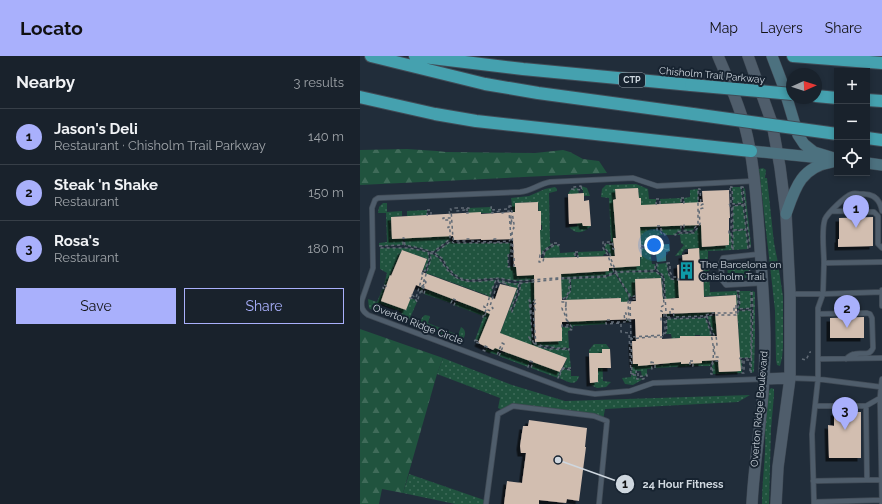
<!DOCTYPE html>
<html lang="en">
<head>
<meta charset="utf-8">
<style>
	:root { --surface:#19222c; --page:#222a34; --text:#f1f3f6; --muted:#9fa4a9; --line:#373f48; --accent:#a9b0fc }
	body { margin:0; font-family:Raleway,sans-serif; background:var(--page); color:var(--text) }
	.controls { position:absolute; right:12px; top:12px; display:grid; overflow:hidden; border-radius:0px; box-shadow:0 2px 6px #0003 }
	.controls button { width:36px; height:36px; display:grid; place-items:center; padding:0; border:0; border-bottom:1px solid var(--line); background:var(--surface); color:var(--text); font:20px sans-serif }
	.compass { position:absolute; left:426px; top:12px; width:36px; height:36px; border-radius:50%; background:var(--surface); box-shadow:0 2px 6px #0003; rotate:87deg }
	.you { position:absolute; left:294px; top:189px; width:14px; height:14px; margin:-10px; border:3px solid #fff; border-radius:50%; background:#1a73e8; box-shadow:0 0 0 6px #1a73e833 }
	.badge { display:grid; place-items:center; width:26px; height:26px; border-radius:50%; background:var(--accent); color:#111; font-size:13px; font-weight:700 }
	.pin { position:absolute; translate:-50% -33px; filter:drop-shadow(0 1px 2px #0008) }
	.pin::after { content:''; position:absolute; top:21px; width:14px; height:12px; background:inherit; clip-path:polygon(0 0,100% 0,50% 100%) }
	.list { margin:0; padding:0; list-style:none }
	h2 { display:flex; justify-content:space-between; align-items:center; height:52px; margin:0; padding:0 16px; font-size:17px }
	h2 small { font-size:13px; font-weight:400; color:var(--muted) }
	.list li { display:grid; grid-template-columns:26px 1fr auto; gap:12px; align-items:center; box-sizing:border-box; height:56px; padding:0 16px; border-top:1px solid var(--line) }
	.list b { display:block; font-size:15px; white-space:nowrap }
	.list p { margin:0; font-size:13px; white-space:nowrap; color:var(--muted) }
	.list em { font-size:13px; font-style:normal; color:var(--muted) }
	.actions { display:flex; gap:8px; padding:12px 16px }
	.actions a { flex:1; padding:9px 0; border:1px solid var(--accent); border-radius:0px; text-align:center; font-size:14px; color:var(--accent) }
	.actions .main { background:var(--accent); color:#111 }
	.icon { flex:none; width:22px; height:22px; fill:none; stroke:currentColor; stroke-width:2; stroke-linecap:round; stroke-linejoin:round }
	.map { position:relative; flex:none; width:522px; height:448px; overflow:hidden }
	header { display:flex; align-items:center; gap:24px; box-sizing:border-box; height:56px; padding:0 20px; background:var(--accent); color:#111 }
	header strong { font-size:19px }
	nav { display:flex; gap:22px; margin-inline-start:auto; font-size:14px }
	main { display:flex }
	aside { flex:1; background:var(--surface) }
	.map>svg:first-child { display:block }
	.green { fill:url(#green-dots) }
	.forest { fill:url(#forest-firs) }
	.water { fill:url(#water-ripples) }
	.building { fill:#d2beb0; fill-rule:evenodd; filter:url(#shadow) }
	.lines { fill:none; stroke-linecap:round; stroke-linejoin:round }
	.service-casing { stroke:#414b56; stroke-width:6 }
	.tertiary-casing { stroke:#414b56; stroke-width:12 }
	.secondary-casing { stroke:#414b56; stroke-width:12 }
	.motorway-casing { stroke:#414b56; stroke-width:14 }
	.path { stroke:#616b76; stroke-width:1.5; stroke-dasharray:3 3; stroke-linecap:butt }
	.service { stroke:#4f5d6b; stroke-width:4.5 }
	.tertiary { stroke:#4f5d6b; stroke-width:11 }
	.secondary { stroke:#4c717f; stroke-width:11 }
	.motorway { stroke:#45a1af; stroke-width:12 }
	.motorway-bridge-casing { stroke:#414b56; stroke-width:14; stroke-linecap:butt }
	.motorway-bridge { stroke:#45a1af; stroke-width:12 }
	.labels { text-anchor:middle; dominant-baseline:central; stroke-width:4; stroke-linejoin:round; paint-order:stroke }
	.shield { fill:#172330; stroke:#98a1aa; stroke-width:1 }
	.shield-label { font-size:9px; font-weight:bold; fill:#cfd7df }
	.street-label { font-size:10px; fill:#cfd7df; stroke:#172330 }
	.poi-label { font-size:10px; fill:#cfd7df; stroke:#172330; text-anchor:start }
	.leader { fill:none; stroke:#cfd7df; stroke-width:1.5 }
	.callout-dot { fill:#cfd7df; stroke:#172330; stroke-width:1.5 }
	.mark-label { font-size:12px; text-anchor:middle; font-weight:bold; fill:#111 }
	.callout-label { font-size:11px; text-anchor:middle; font-weight:bold; fill:#cfd7df; stroke:#172330; stroke-width:4; stroke-linejoin:round; paint-order:stroke }
</style>
</head>
<body>
<header>
<strong>Locato</strong>
<nav><a>Map</a><a>Layers</a><a>Share</a></nav>
</header>
<main>
<aside>
<h2>Nearby<small>3 results</small></h2>
<ul class="list">
<li><span class="badge">1</span><div><b>Jason's Deli</b><p>Restaurant · Chisholm Trail Parkway</p></div><em>140 m</em></li>
<li><span class="badge">2</span><div><b>Steak 'n Shake</b><p>Restaurant</p></div><em>150 m</em></li>
<li><span class="badge">3</span><div><b>Rosa's</b><p>Restaurant</p></div><em>180 m</em></li>
</ul>
<div class="actions"><a class="main">Save</a><a>Share</a></div>
</aside>
<div class="map">
<svg width="522" height="448" viewBox="0 0 522 448">
	<defs>
		<pattern id="green-dots" width="8" height="8" patternUnits="userSpaceOnUse"><rect width="8" height="8" fill="#20533e"/><path d="M2 2h.1M6 6h.1" fill="none" stroke="#3f6b59" stroke-width="1.8" stroke-linecap="round"/></pattern>
		<pattern id="forest-firs" width="22" height="20" patternUnits="userSpaceOnUse"><rect width="22" height="20" fill="#20533e"/><path d="M5 1l3.5 6h-7zM16 11l3.5 6h-7z" fill="#3f6b59"/></pattern>
		<pattern id="water-ripples" width="26" height="14" patternUnits="userSpaceOnUse"><rect width="26" height="14" fill="#33747a"/><path d="M2 4q2-2 4 0t4 0M15 11q2-2 4 0t4 0" fill="none" stroke="#598d93"/></pattern>
		<filter id="shadow"><feDropShadow dx="-3.5" dy="3.5" stdDeviation="0" flood-color="#0009"/></filter>
	</defs>
	<rect width="100%" height="100%" fill="#212d3a"/>
	<path class="green" d="M403,112L406,114L405,122H407L414,187L418,207L423,241V291L422,302L420,310L417,309L416,304L415,254L399,113Z
		M276,128L288,133L289,143H296V148L285,171L297,170L298,174H299L303,179L289,180V184L295,185V191H286L283,189H279L280,183L281,182V181H279L281,147V142H279L278,132L255,133L256,143L253,144L257,158H254V163H257L254,190L251,186L249,142L241,141L242,133L246,129Z
		M221,130L227,132L230,140H221L223,170H231C224,177 216,179 209,171L217,170L216,138H208L211,133L218,132L219,139H223V134H222Z
		M195,131L197,133V135L189,137L190,187L192,188L183,195V198L180,199L178,196H181V192H178L180,174H182V169H180L178,146L155,147V156L153,157L151,142L169,140L185,133Z
		M372,131H381L383,147L373,148Z
		M383,131L385,133L391,189L390,192Z
		M338,133V168L332,175H324V142L330,141V134Z
		M321,142V147L300,148V143Z
		M23,147H27V156L42,155V160L31,161L32,183L43,182V189L19,190V187L27,186L26,157H18L19,151Z
		M383,149L386,173L373,174V150Z
		M131,151L132,157H108L109,152Z
		M341,152L342,191L369,189V177L371,176L372,194L348,195V207H340L339,192L325,193L322,197V199L315,200L324,189L321,187L320,179H317L318,178L334,177L340,168Z
		M67,154V159L47,160V155Z
		M321,169V175L317,176L315,179H305L301,174V170Z
		M90,174V183L73,196L60,192L45,189L44,182Z
		M386,174L388,193L373,194V175Z
		M91,185L94,187H151V196L148,199V210L156,211L157,220L249,215L250,206L254,216L245,220L197,222L157,225L138,222L110,224L102,223L94,218L87,211L83,203L75,197Z
		M245,188H251L253,193H254L256,197H254L257,211L280,210L281,192L290,193L292,208H295V214L256,216L251,203L250,198L245,192Z
		M195,189H199L200,197L215,196V201L184,202L185,196Z
		M20,192H49L68,196L69,203L65,215L63,214L67,203L42,194L26,230L24,229L27,217L20,213Z
		M243,192L247,198H244L243,200L218,201V196L243,195Z
		M70,197C82,202 80,205 88,214C101,231 118,225 136,224C132,233 131,242 126,250L129,240L69,218L62,233V237L60,236V234L71,203Z
		M368,205H371V213H379V208L380,206H389L390,222H381L379,217H371V225L368,223L367,207Z
		M307,207L308,217L311,223L318,224L325,235L344,234V215H336L349,213L350,236L377,235L378,248L376,249L375,239L311,242L310,261H307L304,220L297,214V208Z
		M266,216H296L302,221L304,250L301,222L275,223V240L271,241L256,217Z
		M255,218L269,240L268,247L269,265L267,266C266,257 261,250 260,242L210,244L211,265L246,264V268L213,270V273L207,264L206,243L211,234V223L246,221Z
		M200,223H210V235L205,242L174,244L171,248V259L170,244H169L173,286L168,280C177,296 194,292 209,294L211,312H203L207,302L142,287L137,299L125,295L127,291V293L132,295L134,293L157,233L138,225V224L151,227H159L157,237L151,255L152,256L159,238L161,227Z
		M23,232L25,233L21,245L46,254L50,242L56,244L57,246L49,264L39,263L42,256L21,248L17,257L9,252L8,243L17,246Z
		M65,234L67,235L68,234L93,243L91,247L64,238Z
		M379,235H391V252L378,253V250H380Z
		M392,235L395,236V281L394,316L391,317L393,254Z
		M96,245L98,247L99,245L119,253L118,255L120,256L122,253L127,252L123,260L94,249Z
		M128,254L131,255L119,285L115,284L123,262Z
		M391,254V302H380L378,264L356,265V279H354L347,260L376,259L378,257V255Z
		M370,255L373,257H352L342,260L314,261V258Z
		M65,259L70,260L68,267L98,279L101,271C107,274 106,281 101,285H95L64,273C60,269 59,263 65,259Z
		M345,261C351,276 356,293 350,310H333V306L342,307L340,279H335V282L320,280V282L312,283L311,278H305L307,275V263L343,262Z
		M202,271H209L211,274L208,275L209,292H195L189,290H179L175,287V284L176,286L202,285Z
		M234,288H246L250,293L242,294L243,325L251,326L246,331L237,332L231,329L230,327L238,326L237,297H229V294Z
		M141,296L144,297L145,296L170,305L168,311L139,300Z
		M83,302L152,329L205,345L390,339L378,346L245,353L243,364L234,360L154,350L145,355L138,352L140,342L77,318Z
		M380,304H382V317L353,318L352,310L354,305H358L359,316L380,315Z
		M330,305V310L295,312V307H298V309H303V307L321,306V308H323V307Z
		M173,306L200,316L198,322L171,312Z
		M272,307H283V310L291,307L292,313H287V319L282,321L281,315H276V318H272Z
		M202,313L211,314V320H219C216,332 207,325 199,322Z
		M271,319H276L277,322L283,323L273,329L265,328L262,322L271,321Z
		M411,332L414,333V339L411,373L409,448H402C402,430 404,413 405,396C406,382 403,340 411,332Z
		M49,418L127,445L126,448H95L43,437Z"/>
	<path class="forest" d="M47,93L77,95L86,96L175,97L203,94L210,96L223,103L239,105L247,117L0,129V94Z
		M0,273L83,302L77,318L43,437L22,433L19,448H0Z"/>
	<path class="water" d="M309,188L310,195L306,196V205L297,206L296,198H298L297,189Z"/>
	<path class="building" d="M278,132L279,142H281V149L343,146L342,135L369,134L370,162H369V189L342,191L341,169L280,171L282,201H280V210L249,212V215L201,218L202,244L261,242V246L276,245L275,223L301,222L303,243L319,242L317,209L323,208L322,199L328,198V193L339,192L340,208H343L344,241L376,239L381,315L359,316L358,304L342,305V307L321,308V306L278,310V308H273L272,285H276L275,263L202,266V285L175,286L174,219L157,220L156,211H154L153,183L121,184V183L94,184L93,180L32,183L31,161L121,156V158L153,156H155V147L178,146V155H181V174H180L181,202L255,200L253,182H256L253,144L256,143L255,133ZM355,256L357,280H320V282L302,283V258Z
		M224,137V145L229,144L231,170H223L222,167L209,168L208,138Z
		M513,161V190L478,191V183H479V162Z
		M42,194L67,203L62,216L135,243L140,228L157,232L140,277L207,302L200,316L145,296L135,292L133,294L118,287L130,258L116,252L56,229L46,254L21,245L30,219L31,220Z
		M504,261V282H470V262Z
		M242,293H250L251,312H238V326L230,327L229,297H242Z
		M483,352L486,354V356H501V402H469L468,369L474,370V356H479V354Z
		M169,364L227,372L225,391H226L219,445L207,443L206,447L179,444V448H144L147,425L162,427L166,397H161L160,390L163,370H168Z"/>
	<g class="lines">
		<defs>
			<path id="service" d="M394,125L297,130L273,122L190,126C179,128 171,135 160,136L18,142L15,144L12,152L13,212L2,244C1,251 2,255 8,259L209,334L235,338L270,335L293,327L404,323
				M472,155L514,156L518,160V188L522,192
				M400,198L363,202L361,207L362,224L366,229L402,227
				M464,207C464,195 461,174 465,163C468,157 485,140 492,138C494,137 498,138 501,138C513,137 520,143 522,155
				M522,234V250
				M430,238H463L464,207L522,206
				M458,258L507,257L510,258L512,262L513,292C509,301 502,296 495,298C492,298 488,301 486,303
				M458,303L522,302
				M430,322L458,323L521,331L520,342L522,448
				M521,331L522,323
				M455,350H480
				M506,350L520,342
				M507,424H521
				M453,425L507,424L506,350H486
				M454,446L452,378L458,323V252L463,238L522,236
				M126,448L138,358L153,350L234,360L247,365L239,448
				M454,448V446L522,444"/>
			<path id="tertiary" d="M358,0C368,23 378,46 385,71C394,105 396,141 399,176C402,224 407,273 404,321C402,364 394,406 392,448
				M388,0L412,67L420,111L426,158L430,238V322L418,411L416,448
				M404,323L430,322"/>
			<path id="secondary" d="M412,0L423,29L438,79L444,88L454,96L477,103
				M391,95L462,102
				M507,107L522,109
				M426,158C435,132 441,111 472,106"/>
			<path id="motorway" d="M11,0L125,28L178,37L333,58
				M55,0L163,13L331,29
				M433,0L522,7
				M456,40L477,42
				M0,41L75,58L116,65L391,95
				M507,44L522,45
				M507,82L522,84"/>
		</defs>
		<use href="#service" class="service-casing"/>
		<use href="#tertiary" class="tertiary-casing"/>
		<use href="#secondary" class="secondary-casing"/>
		<use href="#motorway" class="motorway-casing"/>
		<path class="path" d="M221,130L222,134L211,133L214,131Z
			M370,131H372L373,148L383,147V149L373,150V174L386,173V174L373,175V194H372L371,176L369,177V174L371,173L372,150H370L369,147H371Z
			M381,131H383L390,192L388,193Z
			M338,133H340L341,149L343,148V152L339,153L340,168L334,177H319L315,179L317,176L321,175V169H324V175H332L338,168Z
			M321,142H324V147H321Z
			M296,143H300V148H296Z
			M149,150H151L154,168H152L151,160V168L154,172L152,174L153,198L151,200H154V210L148,211V199L151,196V187H94L91,185L75,197L83,203L87,211L94,218L102,223L110,224L138,222L157,225L197,222L245,220L254,216L250,206L248,199L243,192V186H252L254,193H253L251,188H245V192L250,198L251,203L256,216L295,214V208H297V214L304,220L307,275L302,281H289L271,283V281L303,279L305,274V266L301,265V261L304,260V256L301,255V251L304,249L302,221L296,216H266L256,217L246,221L200,223L155,228L138,224V225L147,228L138,226L130,250L133,252L131,255L128,254L123,262V260L127,252L124,251V250H127L131,235L136,224C116,225 99,231 85,211C80,204 79,200 70,197L71,203L57,246L56,244L50,242L52,239L56,242L63,218H62L63,214L65,215L69,203L68,196L49,192H20L19,190L43,189V182H44L45,189L60,192L73,196L90,183V174H88V171H90V164H83V162H90L89,153H91L93,183L94,185H107V183H110L111,185L133,186L134,183H136L137,186L149,185L151,183L149,155L142,157L141,155L135,156L132,157L131,151H133V154L149,153Z
			M95,152H107V155V152H109L108,157H106L105,154L96,155Z
			M67,154H71V159H67Z
			M297,170H301V174L305,179H303L299,174H297Z
			M194,187H199V189L193,190L185,195L183,206H179L180,199L183,198V195Z
			M281,189L286,191H290V193L281,192Z
			M215,196H218V201H215Z
			M389,206L391,207L392,221L390,222Z
			M307,207H310V216L313,221H318V224L311,223L308,217Z
			M340,207L355,208L356,212L341,214V213L345,212L344,208H340Z
			M256,217L271,241L275,240L276,243H272L270,247L272,318H276V315H278V321L287,319V321L283,323H277L276,319H271L269,277L261,276V267L246,268V264H250V266H265L264,257H266L267,266L269,265L268,247L269,240Z
			M210,223L211,234L206,243V254L207,264L213,273L211,274L209,271H202V269H208L204,256H203L202,252L206,250L205,246H202V243C211,240 208,230 210,223Z
			M65,225L66,226L63,233L65,234L64,238L62,237V233Z
			M159,227H161L159,238L152,256L150,255L157,237Z
			M24,229L26,230L25,233L23,232Z
			M377,235H379L380,250H378V253L391,252V235H392L393,254L391,317H390V304H384V317H382V304H380V302H391V254L378,255V258L376,259H352L343,262L307,263V261H310V253H313L314,261L342,260L352,257H373L374,256V251L376,250V257V249L378,248Z
			M93,243L96,244L94,249L91,247Z
			M169,244H170L171,259V248L175,244L176,247L173,249L175,254L173,255L176,288L183,290H188L195,292H209V294C194,292 177,296 168,280L173,286Z
			M347,260L354,279H356L357,289H354L355,301H358V305H354L352,310L353,318H351C350,313 352,309 353,303C355,288 350,274 345,261Z
			M115,284L119,285V287L114,286Z
			M142,287L144,288L139,300L137,299Z
			M125,290L127,291L125,295L123,294Z
			M442,303L446,304L450,296H451
			M170,305L173,306L171,312L168,311Z
			M330,305H333V310H330Z
			M291,306L295,307V312L292,313Z
			M202,312H211V314L202,313L199,322H198Z"/>
		<use href="#service" class="service"/>
		<use href="#tertiary" class="tertiary"/>
		<use href="#secondary" class="secondary"/>
		<use href="#motorway" class="motorway"/>
		<defs>
			<path id="motorway-bridge" d="M331,29L432,38
				M333,58L477,78"/>
		</defs>
		<use href="#motorway-bridge" class="motorway-bridge-casing"/>
		<use href="#motorway-bridge" class="motorway-bridge"/>
	</g>
	<defs>
		<symbol id="building-bare" viewBox="-9 -9 18 18"><path d="M-4-6H4V6H1V3H-1V6H-4ZM-2.5-4.3h1.7v1.8h-1.7ZM.8-4.3h1.7v1.8H.8ZM-2.5-1h1.7V.8h-1.7ZM.8-1h1.7V.8H.8Z" fill="#0f9aa8" stroke="#172330" stroke-width="2.5" paint-order="stroke"/></symbol>
	</defs>
	<g fill-rule="evenodd">
		<use href="#building-bare" x="314" y="202" width="25" height="25"/>
	</g>
	<g class="labels">
		<rect class="shield" x="259" y="17" width="26" height="14" rx="3"/>
		<g class="shield-label">
			<text x="272" y="24">CTP</text>
		</g>
		<g class="street-label">
			<text transform="translate(352 19) rotate(5)">Chisholm Trail Parkway</text>
			<text transform="translate(58 268) rotate(21)">Overton Ridge Circle</text>
			<text transform="translate(399 353) rotate(-85)">Overton Ridge Boulevard</text>
		</g>
		<g class="poi-label">
			<text x="340" y="208">The Barcelona on<tspan x="340" dy="12">Chisholm Trail</tspan></text>
		</g>
	</g>
	<path class="leader" d="M198 404L265 428"/>
	<g class="callout-dot">
		<circle cx="198" cy="404" r="4"/>
		<circle cx="265" cy="428" r="10"/>
	</g>
	<g class="mark-label">
		<text x="265" y="432">1</text>
	</g>
	<g class="callout-label">
		<text x="323" y="432">24 Hour Fitness</text>
	</g>
</svg>
<div class="controls">
<button>+</button>
<button>−</button>
<button><svg class="icon" aria-label="locate" viewBox="0 0 24 24"><circle cx="12" cy="12" r="6"/><path d="M12 2v4M12 18v4M2 12h4M18 12h4"/></svg></button>
</div>
<svg class="compass" viewBox="-18 -18 36 36"><path d="M0-13l5 13h-10z" fill="#e53935"/><path d="M0 13l5-13h-10z" fill="#9fa4a9"/></svg>
<div class="you"></div>
<div class="pin badge" style="left:496px;top:172px">1</div>
<div class="pin badge" style="left:487px;top:272px">2</div>
<div class="pin badge" style="left:485px;top:374px">3</div>
</div>
</main>
</body>
</html>
